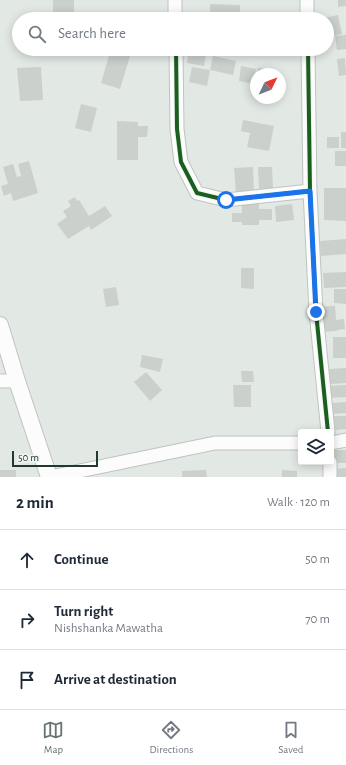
<!DOCTYPE html>
<html lang="en">
<head>
<meta charset="utf-8">
<style>
	:root { --surface:#fff; --page:#f6f6f7; --text:#1f2937; --muted:#747a83; --line:#e0e1e3; --accent:#65766e }
	body { margin:0; font-family:"Alegreya Sans",sans-serif; background:var(--page); color:var(--text) }
	.controls { position:absolute; right:12px; bottom:12px; display:grid; overflow:hidden; border-radius:4px; box-shadow:0 2px 10px #0003 }
	.controls button { width:36px; height:36px; display:grid; place-items:center; padding:0; border:0; border-bottom:1px solid var(--line); background:var(--surface); color:var(--text); font:20px sans-serif }
	.compass { position:absolute; left:250px; top:68px; width:36px; height:36px; border-radius:50%; background:var(--surface); box-shadow:0 2px 10px #0003; rotate:47deg }
	.scale { position:absolute; left:12px; bottom:10px; width:86px; box-sizing:border-box; padding-left:4px; border:2px solid #22392e; border-top:0; font-size:11px; line-height:14px; white-space:nowrap; color:#22392e; -webkit-text-stroke:3px #f0f7f2; paint-order:stroke }
	.stop { position:absolute; width:12px; height:12px; margin:-9px; border:3px solid #1a73e8; border-radius:50%; background:#fff }
	.stop.end { background:#1a73e8; border-color:#fff; box-shadow:0 1px 4px #0008 }
	.list { margin:0; padding:0; list-style:none }
	h2 { display:flex; justify-content:space-between; align-items:center; height:52px; margin:0; padding:0 16px; font-size:17px }
	h2 small { font-size:13px; font-weight:400; color:var(--muted) }
	.list li { display:grid; grid-template-columns:26px 1fr auto; gap:12px; align-items:center; box-sizing:border-box; height:60px; padding:0 16px; border-top:1px solid var(--line) }
	.list b { display:block; font-size:15px; white-space:nowrap }
	.list p { margin:0; font-size:13px; white-space:nowrap; color:var(--muted) }
	.list em { font-size:13px; font-style:normal; color:var(--muted) }
	.icon { flex:none; width:22px; height:22px; fill:none; stroke:currentColor; stroke-width:2; stroke-linecap:round; stroke-linejoin:round }
	.map { position:relative; flex:none; width:346px; height:477px; overflow:hidden }
	.search { position:absolute; background:var(--surface); box-shadow:0 2px 10px #0003; left:12px; right:12px; top:12px; height:44px; display:flex; align-items:center; gap:10px; box-sizing:border-box; padding:0 14px; border-radius:22px; color:var(--muted); font-size:15px }
	.sheet { height:232px; background:var(--surface) }
	nav { display:flex; justify-content:space-around; align-items:center; box-sizing:border-box; height:56px; border-top:1px solid var(--line); background:var(--surface); font-size:11px; color:var(--muted) }
	nav a { display:grid; justify-items:center; gap:2px }
	nav .on { color:var(--accent) }
	.map>svg:first-child { display:block }
	.building { fill:#cbd0cd }
	.lines { fill:none; stroke-linecap:round; stroke-linejoin:round }
	.minor-casing { stroke:#bfc4c1; stroke-width:15 }
	.tertiary-casing { stroke:#bfc4c1; stroke-width:18 }
	.minor { stroke:#fbfcfb; stroke-width:13 }
	.tertiary { stroke:#fbfcfb; stroke-width:16 }
	.cycleway-casing { stroke:#f0f7f2; stroke-width:6 }
	.cycleway { stroke:#1b5e20; stroke-width:4 }
	.route { stroke:#1a73e8; stroke-width:5 }
</style>
</head>
<body>
<div class="map">
<svg width="346" height="477" viewBox="0 0 346 477">
	<rect width="100%" height="100%" fill="#e2e8e4"/>
	<path class="building" d="M53,0H74V19H53Z
		M338,0H346V6L338,7Z
		M210,4L240,5V19H210Z
		M338,15L342,34L327,37V19H323V18Z
		M346,35V49L337,50L335,36Z
		M111,49H117L131,53L120,89L101,83Z
		M189,51L206,55L204,66L187,63Z
		M213,56L236,61L233,75L210,70Z
		M345,58L346,75L339,76L337,59Z
		M241,66L256,69L253,84L239,81Z
		M41,67L43,100L20,101L17,68Z
		M192,67L210,70L207,86L189,82Z
		M258,68L275,70L274,74H257Z
		M81,104L97,108L91,132L75,128Z
		M243,120L274,126L269,151L247,147L250,133L241,131Z
		M117,121L138,122V126H148L147,137H138V160H117Z
		M341,132H346V148H341Z
		M327,137H339V148H327Z
		M335,151H346V166H335Z
		M29,161L38,193L13,201L11,193L4,196L1,186L8,184L3,167L13,164L17,177L21,176L18,164Z
		M253,167L254,192L236,193L234,168Z
		M258,167H272L273,188L259,189Z
		M324,188H346V221L324,220Z
		M75,197L77,201L79,200L89,216L105,206L112,216L91,230L89,226L68,239L57,224L67,217L63,211L71,206L68,201Z
		M242,203H259V209H272V220H259V225H242V222H232V213H242Z
		M292,204L294,220L276,222L275,206Z
		M346,239V254L321,256L320,241Z
		M241,268H254V289L241,288Z
		M346,272V287L324,288L323,273Z
		M116,287L119,305L106,307L103,289Z
		M334,289H346V304L334,303Z
		M335,306L336,320L344,319L345,329L337,330V331L320,332L318,307Z
		M333,337H346V358H333Z
		M142,355L163,359L160,372L140,367Z
		M346,368V383L330,384L329,369Z
		M241,371H253L254,382H242Z
		M146,372L162,390L150,401L134,382Z
		M233,385H251V407H234Z
		M346,385V397L327,398L326,386Z
		M346,402V413L330,414L329,403Z
		M334,416H346V429L334,430Z
		M331,450H346V463H332Z
		M346,468V477H334L333,469Z
		M0,470H16V477H0Z
		M206,470L207,477H182V471Z
		M282,470L297,471V477H282Z"/>
	<g class="lines">
		<defs>
			<path id="minor" d="M175,0V19
				M307,0V19
				M176,49L177,129L181,162L197,193L226,200L310,191
				M308,49L310,191L316,312L328,432
				M0,381H17
				M331,443L346,440
				M330,462V477
				M50,477L215,443H301"/>
			<path id="tertiary" d="M0,325L17,381L49,477"/>
		</defs>
		<use href="#minor" class="minor-casing"/>
		<use href="#tertiary" class="tertiary-casing"/>
		<use href="#minor" class="minor"/>
		<use href="#tertiary" class="tertiary"/>
		<defs>
			<path id="cycleway" d="M176,49L177,129L181,162L197,193L226,200L310,191
				M308,49L310,191L316,312L328,432"/>
		</defs>
		<use href="#cycleway" class="cycleway-casing"/>
		<use href="#cycleway" class="cycleway"/>
	</g>
	<g class="lines">
		<path class="route" d="M226,200L310,191L316,312"/>
	</g>
</svg>
<div class="controls">
<button><svg class="icon" aria-label="layers" viewBox="0 0 24 24"><path d="M12 4l9 5-9 5-9-5zM3 14l9 5 9-5"/></svg></button>
</div>
<svg class="compass" viewBox="-18 -18 36 36"><path d="M0-13l5 13h-10z" fill="#e53935"/><path d="M0 13l5-13h-10z" fill="#747a83"/></svg>
<div class="scale">50 m</div>
<div class="stop" style="left:226px;top:200px"></div>
<div class="stop end" style="left:316px;top:312px"></div>
<div class="search"><svg class="icon" aria-label="search" viewBox="0 0 24 24"><circle cx="10" cy="10" r="6"/><path d="M15 15l6 6"/></svg>Search here</div>
</div>
<section class="sheet">
<h2>2 min<small>Walk · 120 m</small></h2>
<ul class="list">
<li><svg class="icon" aria-label="ahead" viewBox="0 0 24 24"><path d="M12 20V5M6 11l6-6 6 6"/></svg><div><b>Continue</b></div><em>50 m</em></li>
<li><svg class="icon" aria-label="right" viewBox="0 0 24 24"><path d="M7 20v-9h11M14 6l5 5-5 5"/></svg><div><b>Turn right</b><p>Nishshanka Mawatha</p></div><em>70 m</em></li>
<li><svg class="icon" aria-label="arrive" viewBox="0 0 24 24"><path d="M6 21V4h12l-3 4 3 4H6"/></svg><div><b>Arrive at destination</b></div></li>
</ul>
</section>
<nav>
<a class="on"><svg class="icon" aria-label="map" viewBox="0 0 24 24"><path d="M3 6l6-2 6 2 6-2v14l-6 2-6-2-6 2zM9 4v14M15 6v14"/></svg>Map</a>
<a><svg class="icon" aria-label="directions" viewBox="0 0 24 24"><path d="M12 3l9 9-9 9-9-9zM9 14v-3h6M13 9l2 2-2 2"/></svg>Directions</a>
<a><svg class="icon" aria-label="saved" viewBox="0 0 24 24"><path d="M7 4h10v16l-5-4-5 4z"/></svg>Saved</a>
</nav>
</body>
</html>
